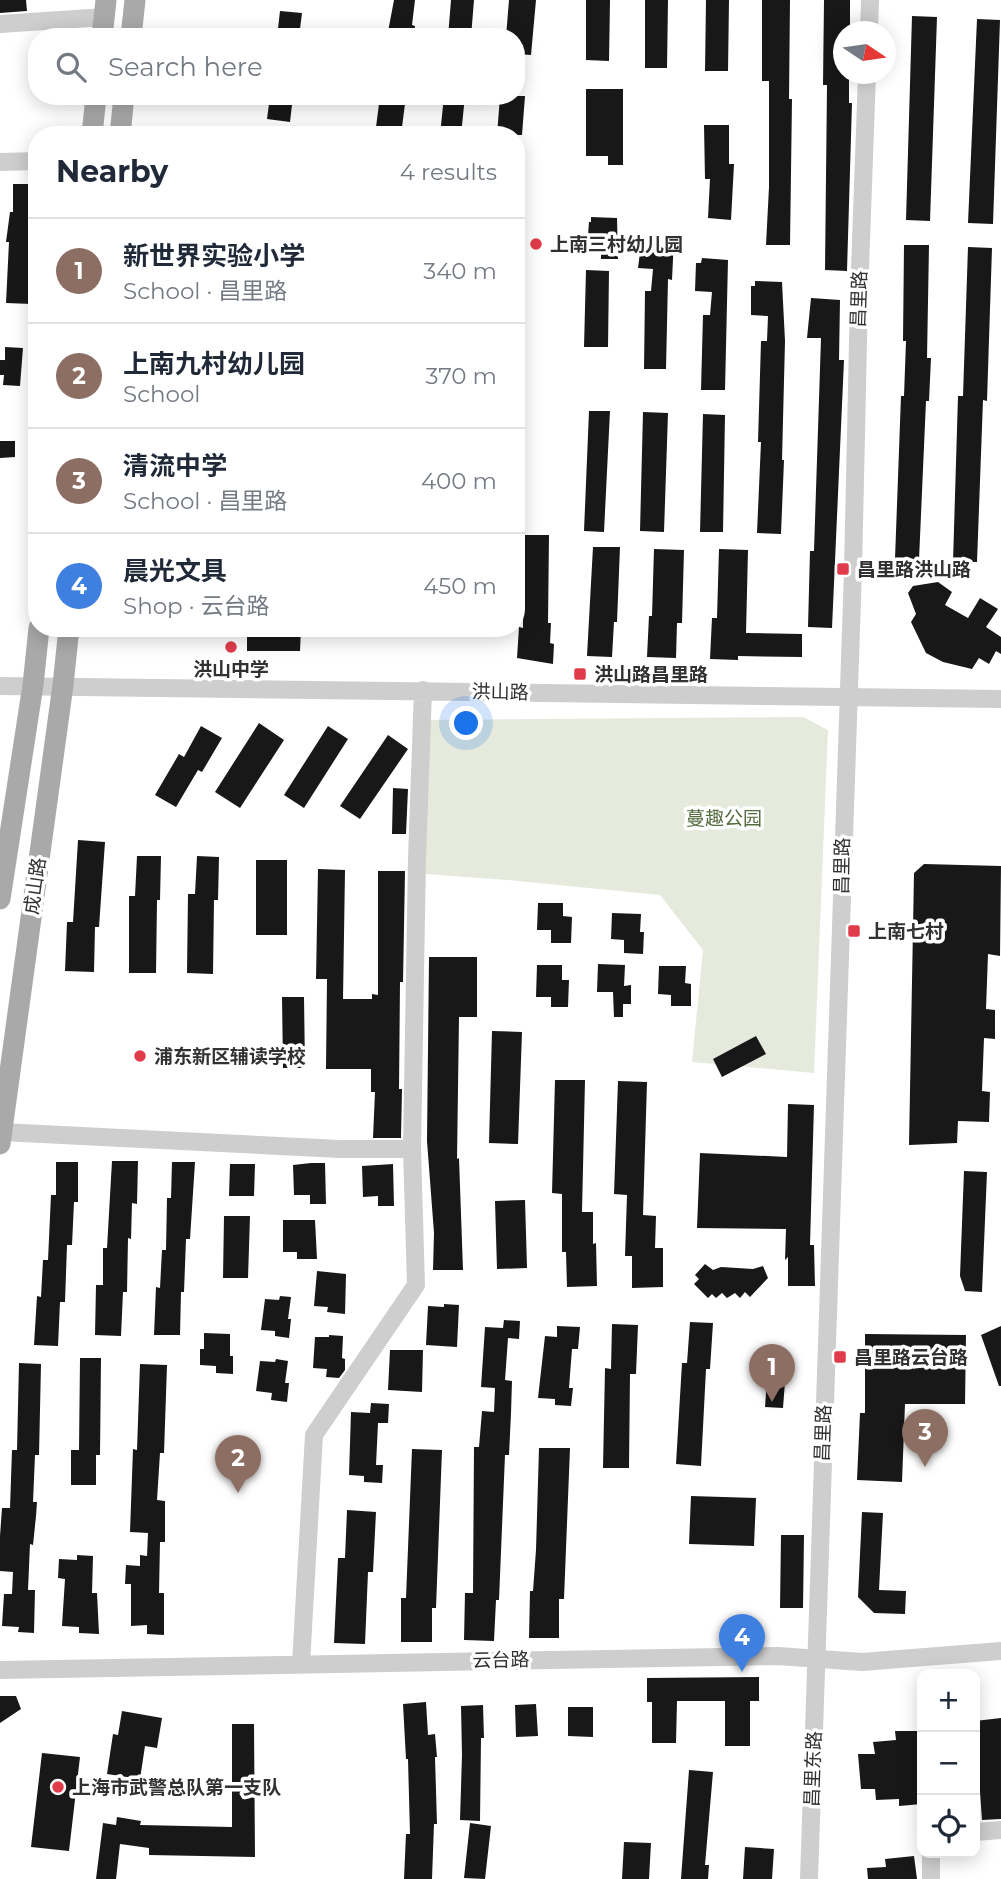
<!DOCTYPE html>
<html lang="en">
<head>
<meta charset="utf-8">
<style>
	:root { --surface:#fff; --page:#f2f2f3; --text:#1f2937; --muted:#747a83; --line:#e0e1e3; --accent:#7c3aed }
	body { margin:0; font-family:Montserrat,"Noto Sans SC",sans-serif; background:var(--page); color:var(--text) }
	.controls { position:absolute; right:21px; bottom:21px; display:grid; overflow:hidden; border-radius:14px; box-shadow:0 4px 18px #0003 }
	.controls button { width:63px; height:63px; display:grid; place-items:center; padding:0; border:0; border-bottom:2px solid var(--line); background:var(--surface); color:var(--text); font:35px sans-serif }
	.compass { position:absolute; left:833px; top:21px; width:63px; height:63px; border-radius:50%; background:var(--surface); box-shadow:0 4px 18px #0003; rotate:103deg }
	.you { position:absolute; left:467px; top:724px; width:24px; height:24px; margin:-18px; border:5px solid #fff; border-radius:50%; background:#1a73e8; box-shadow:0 0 0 10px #1a73e833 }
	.badge { display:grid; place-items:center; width:46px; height:46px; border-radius:50%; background:var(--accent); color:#fff; font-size:23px; font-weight:700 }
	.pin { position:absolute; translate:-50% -58px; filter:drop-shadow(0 2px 4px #0008) }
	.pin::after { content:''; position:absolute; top:37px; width:24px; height:21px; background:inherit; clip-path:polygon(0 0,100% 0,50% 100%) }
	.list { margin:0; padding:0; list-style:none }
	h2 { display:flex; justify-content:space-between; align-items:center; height:91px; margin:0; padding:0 28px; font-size:30px }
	h2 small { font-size:23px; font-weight:400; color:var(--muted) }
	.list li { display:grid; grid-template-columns:46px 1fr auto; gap:21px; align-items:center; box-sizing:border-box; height:105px; padding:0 28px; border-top:2px solid var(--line) }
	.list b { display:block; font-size:26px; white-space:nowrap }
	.list p { margin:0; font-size:23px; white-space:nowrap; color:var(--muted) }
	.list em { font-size:23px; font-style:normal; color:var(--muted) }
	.icon { flex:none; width:38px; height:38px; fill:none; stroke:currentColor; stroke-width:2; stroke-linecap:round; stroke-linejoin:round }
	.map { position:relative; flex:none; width:1001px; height:1879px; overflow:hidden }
	.search { position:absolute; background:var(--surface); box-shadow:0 4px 18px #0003; left:28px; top:28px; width:497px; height:77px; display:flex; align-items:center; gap:18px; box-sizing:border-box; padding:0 24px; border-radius:28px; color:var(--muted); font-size:26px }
	.panel { position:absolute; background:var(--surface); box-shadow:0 4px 18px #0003; left:28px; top:126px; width:497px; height:511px; border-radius:28px }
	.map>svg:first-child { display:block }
	.green { fill:#e5eadd }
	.building { fill:#181818 }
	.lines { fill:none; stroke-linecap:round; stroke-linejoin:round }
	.minor { stroke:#cecece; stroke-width:18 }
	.major { stroke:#a9a9a9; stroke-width:21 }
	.poi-dot { fill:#e03b4b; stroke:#fff; stroke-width:2.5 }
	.labels { text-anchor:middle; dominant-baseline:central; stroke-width:7; stroke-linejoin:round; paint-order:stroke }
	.poi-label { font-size:19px; font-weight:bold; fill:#313131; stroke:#fff; text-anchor:start }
	.street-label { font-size:19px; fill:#313131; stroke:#fff }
	.park-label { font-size:19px; fill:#556c3f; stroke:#fff }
</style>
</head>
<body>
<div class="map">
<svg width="1001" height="1879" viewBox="0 0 1001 1879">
	<rect width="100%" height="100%" fill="#fff"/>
	<path class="green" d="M803,717L828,730L814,1073L692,1062L703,950L660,895L507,880L426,874L421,776L427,720Z"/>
	<path class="building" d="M0,0H26L27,11L0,13Z
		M394,0H415L412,25L415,26L414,37H387Z
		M451,0H474L471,37H448Z
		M509,0H536L531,55L516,54V37H506Z
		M586,0H610L609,61L586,60Z
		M645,0H668L667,68H645Z
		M706,0H729L728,71H705Z
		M762,0H790L789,99H792L790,245H766L769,187V81H762Z
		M824,0H850V32H844V74H849V103H852L847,271L825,270L827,85H823Z
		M280,11L302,13L299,37H277Z
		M912,16L937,17L930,221L906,220Z
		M977,19L1000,20L993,224L968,223Z
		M586,89H623V165H608V156H586Z
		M270,96H293L290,122L267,119Z
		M380,96H406L401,135H375Z
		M444,96H465L461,135H440Z
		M500,96H525L522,135H497Z
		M704,125H729V164H734L731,220L708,218L710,179H705Z
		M13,184H37L32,304L6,303L9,242H6L10,212H13Z
		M591,217L617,218L618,259H601V248H587L589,222H591Z
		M642,237L674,238L672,280L668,279L666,369H644L645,291H651L653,269L638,268Z
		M904,245H929L927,358H931L929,401H926L919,560L895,559L901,396H904L906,341H903Z
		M968,247L992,248L987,401L983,400L977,562H953L958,396H963Z
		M702,258L728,260L725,390H701L703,315H710L712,292L695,291L696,263H701Z
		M586,270L609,271L608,347H584Z
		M755,281L782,282L785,341L782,460H784L781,534L757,533L761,442H758L761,341H767L768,316L751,315V286H755Z
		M811,298L840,300L839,360H844L832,628L808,627L810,551H814L821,338H807Z
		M5,347L23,348L20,386L3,385L4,375H0V360H5Z
		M589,411H610L604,532L584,531Z
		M643,412L668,413L664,532L640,531Z
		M703,414L725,415L723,532H700Z
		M0,441H15V457L0,458Z
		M525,535H549L548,623H551L550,643L554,644L553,664L517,658L519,627L523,628V622Z
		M593,547H620L617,622H614L612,657L587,656Z
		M654,549L684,550L682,623H677L676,658L647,657L649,616H652Z
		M719,549L748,550L746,633L802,634V657L738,656V660L710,659L712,618H717Z
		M938,582L952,592L945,605L968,618L980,598L998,609L986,627L1001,637V654L996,651L989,664L979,658L972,669L943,662L926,653L911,622L916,614L908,593L913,586Z
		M247,628H301L300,651H247Z
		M259,723L284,740L240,808L215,792Z
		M201,726L222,738L202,772L198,770L176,807L155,795L179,754L184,757Z
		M328,726L348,739L304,808L284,795Z
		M388,735L408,749L360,819L340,806Z
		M393,788L408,789L406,834H392Z
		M78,840L105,842L99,927H95L94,972L65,971L67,922H73Z
		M137,856H161L160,900H157L156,973H129V896H135Z
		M197,856L219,857L218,900H214L213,974L187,973L188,894H195Z
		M256,860H287V935H256Z
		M924,864L1001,866L1000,956L988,954L986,1009L995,1010V1039L984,1038L982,1091L990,1092L989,1122L958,1121L957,1143L909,1145L914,873Z
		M318,869L345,870L343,999H372V994L378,995V871H405L403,982H400L399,1089H402L401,1138H373L375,1092H371V1069H326L327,979H316Z
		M538,903H563V916L572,917L571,943H551V930H537Z
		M612,913L641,914L640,932H644L643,954L624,953V940L611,939Z
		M429,957H477V1017H459L457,1159L459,1158L463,1270H433L434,1233L427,1141Z
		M598,964L625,965L624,986L631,985V1004H623V1017H614L613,992H597Z
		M537,965H562V980H569L568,1007H551V997H536Z
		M659,966H686L685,983L691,984V1006H671V995L658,994Z
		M282,997H304L305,1068H283Z
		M492,1031L522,1032L518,1144L489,1143Z
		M756,1036L766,1054L722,1077L713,1059Z
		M555,1080H585L582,1212H593V1244L596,1243L597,1286L567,1287L566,1252H562V1194L552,1193Z
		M618,1081L647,1082L643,1215L656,1216L655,1248H663V1287L632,1288V1256H625L627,1195L614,1194Z
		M788,1104L814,1105L810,1245H814L815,1286H788V1257L785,1260L786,1229L697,1228L700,1153L787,1157Z
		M112,1161H138L137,1204L132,1203L131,1239L128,1238L127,1292H123L121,1336L95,1335L96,1285H103V1248H107Z
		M56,1162H78V1202H74L72,1245H67L65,1302H60L58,1346L34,1345L37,1296L41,1297L43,1260H48L51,1195H56Z
		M172,1162H195L190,1239H186L184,1292H181L180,1335H154L156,1287L160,1288L162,1250H166L167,1198H171Z
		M311,1163H325L326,1204H310V1195H294L293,1165Z
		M230,1164H255L254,1196H229Z
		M393,1164L394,1206H378V1196L363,1197L362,1166Z
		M964,1171L987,1172L982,1292L965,1291L960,1276Z
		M525,1200L527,1268L497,1269L495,1201Z
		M224,1216H250L248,1278H223Z
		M283,1220H315L317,1259H297V1252H283Z
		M705,1264L713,1270L721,1267L753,1269L763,1266L768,1278L750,1297L745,1292L740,1298L735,1293L727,1298L722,1293L716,1298L712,1294L708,1298L694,1284L699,1279L695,1275Z
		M317,1271L346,1274L345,1314L327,1312L328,1307L314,1306Z
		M280,1296L291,1297L288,1319H291L289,1338L275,1336V1331L261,1330L265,1299L279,1300Z
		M444,1304L459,1305L457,1347L426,1345L428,1306L444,1307Z
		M504,1320L520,1321L519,1339L508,1338L505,1380L512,1381L511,1413L509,1455H505L499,1600H496L494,1641L464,1640L465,1593H473L474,1447H479L482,1411L494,1412L495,1388L481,1387L485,1327L503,1328Z
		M690,1322L713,1323L710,1369H706L701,1466L676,1464L682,1363H687Z
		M612,1324L638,1325L636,1374H630L629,1468H603L605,1368L611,1369Z
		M557,1326L580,1327L578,1349H572L569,1388H573L571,1406L555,1405V1399L538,1398L545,1336L557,1337Z
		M1001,1326V1386H999L981,1335Z
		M204,1333L230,1334V1356H233V1374L216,1373V1366L200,1365V1349H204Z
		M865,1334L966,1335L965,1404H905L902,1482L857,1480L860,1413H865Z
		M329,1335L343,1336L342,1358L345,1359V1370L339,1378L326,1377L327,1369L313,1368L315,1337H329Z
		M390,1350H423L422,1392L388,1390Z
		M80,1358H101L100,1455H96V1485H71V1450H79Z
		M276,1359L288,1361L285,1383H289L287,1402L271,1400L272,1393L256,1391L260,1361L275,1362Z
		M19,1363L41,1364L39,1455H35L33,1502H37L36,1516L33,1545L30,1544L28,1590H35L34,1633L18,1632L19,1627L2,1626L4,1594H12L13,1572L0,1571V1536L2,1508H10L12,1450H17Z
		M140,1364L167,1365L164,1453H160L157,1500L165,1501V1542H160L159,1593H164V1635L147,1634V1625L131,1626V1584H125L126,1565L140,1566V1555L147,1556L148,1533L130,1532L133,1449L137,1450Z
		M768,1367L786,1368L783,1408L765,1407Z
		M371,1403L389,1404L388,1423H378L376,1465H383L382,1483L364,1482V1476L349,1475L351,1412L370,1413Z
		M539,1448H570L564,1599H559V1638H529L530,1591H533L536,1550Z
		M412,1449L442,1450L436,1608H432V1642H401V1598H406Z
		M691,1496L756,1498L754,1546L689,1544Z
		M347,1510L376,1512L373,1572H368L365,1644L334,1643L338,1558H345Z
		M862,1512L883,1513L879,1590L906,1591L905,1614L874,1613L858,1597Z
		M781,1535H804L803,1608H780Z
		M77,1555L93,1556L92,1593H97L99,1634L79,1633V1627L62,1626L65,1579L58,1578L59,1559L77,1560Z
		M759,1677V1701H750V1746H725V1701H677L676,1743H652V1702H647V1678Z
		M0,1696H16L21,1709L0,1723Z
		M426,1702L428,1735L435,1734L437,1757H435L437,1824H434L432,1879H404L406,1834H410L408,1759H406L403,1704Z
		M536,1704L538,1736L516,1737L515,1705Z
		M483,1705L484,1738H481L480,1821L460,1820L462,1755L461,1706Z
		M568,1707H593V1737L568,1736Z
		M122,1711L162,1718L157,1748L145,1746L140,1779L107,1774L113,1734L118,1735Z
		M1001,1718V1819L982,1820L975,1721Z
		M232,1724H254L255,1857L149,1855V1848L120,1844L116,1879H96L103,1823L116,1825L117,1817L141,1821L140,1825L232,1827Z
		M895,1731H921L922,1804L899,1806V1799L876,1800L875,1789H861L858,1754H875L873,1742L896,1740Z
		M42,1753L80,1757L69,1851L31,1847Z
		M689,1770L713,1772L705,1865H709L708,1879H681Z
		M470,1823L491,1826L485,1879L464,1878Z
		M624,1842L651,1843L649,1879H622Z
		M745,1847L774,1849L772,1879H743Z
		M914,1856L917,1879H868L867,1868L886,1867L885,1859Z"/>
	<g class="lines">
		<path class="minor" d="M0,24L105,17
			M869,32L870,0
			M0,162L37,161
			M0,686L1001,699
			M2,1132L340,1149H412
			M301,1664L314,1435L416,1285L412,1149L417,858L423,690
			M0,1670L778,1656L862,1662L1001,1651
			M975,1832L1001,1830
			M931,1853V1879
			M809,1879L853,570L859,297L867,74"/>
		<path class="major" d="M102,37L106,0
			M131,37L135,0
			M92,135L96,96
			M120,135L124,96
			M0,899L33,685L39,628
			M0,1144L63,685L69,628"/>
	</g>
	<g class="poi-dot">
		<circle cx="536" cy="244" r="7"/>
		<rect x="836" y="562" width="14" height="14" rx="3.5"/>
		<circle cx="231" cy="647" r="7"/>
		<rect x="573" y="667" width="14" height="14" rx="3.5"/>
		<rect x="847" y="924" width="14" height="14" rx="3.5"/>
		<circle cx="140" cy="1056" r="7"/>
		<rect x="833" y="1350" width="14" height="14" rx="3.5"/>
		<circle cx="58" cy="1787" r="7"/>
	</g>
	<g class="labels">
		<g class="poi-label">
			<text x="550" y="244">上南三村幼儿园</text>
			<text x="857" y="569">昌里路洪山路</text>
			<text x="231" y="669" text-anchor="middle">洪山中学</text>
			<text x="594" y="674">洪山路昌里路</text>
			<text x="868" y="931">上南七村</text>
			<text x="154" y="1056">浦东新区辅读学校</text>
			<text x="854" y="1357">昌里路云台路</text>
			<text x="72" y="1787">上海市武警总队第一支队</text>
		</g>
		<g class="street-label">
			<text transform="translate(859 299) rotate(-88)">昌里路</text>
			<text transform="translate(500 692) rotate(1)">洪山路</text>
			<text transform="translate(842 866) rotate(-89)">昌里路</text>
			<text transform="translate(35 886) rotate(-82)">成山路</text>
			<text transform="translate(823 1433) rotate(-88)">昌里路</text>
			<text transform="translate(501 1660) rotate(-1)">云台路</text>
			<text transform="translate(813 1769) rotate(-88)">昌里东路</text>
		</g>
		<g class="park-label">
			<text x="724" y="818">蔓趣公园</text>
		</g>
	</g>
</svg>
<div class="controls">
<button>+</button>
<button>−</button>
<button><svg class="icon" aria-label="locate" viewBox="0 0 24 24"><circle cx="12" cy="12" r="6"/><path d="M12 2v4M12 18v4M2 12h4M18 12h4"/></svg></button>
</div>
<svg class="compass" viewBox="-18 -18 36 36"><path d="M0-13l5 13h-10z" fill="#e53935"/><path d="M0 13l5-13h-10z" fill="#747a83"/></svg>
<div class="you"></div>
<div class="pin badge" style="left:772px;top:1402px;background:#8d6e63">1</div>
<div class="pin badge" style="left:238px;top:1493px;background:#8d6e63">2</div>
<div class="pin badge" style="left:925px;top:1467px;background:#8d6e63">3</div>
<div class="pin badge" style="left:742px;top:1672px;background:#3f7fe0">4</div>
<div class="search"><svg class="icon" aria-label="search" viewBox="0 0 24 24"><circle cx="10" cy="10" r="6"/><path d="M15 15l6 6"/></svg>Search here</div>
<section class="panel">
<h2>Nearby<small>4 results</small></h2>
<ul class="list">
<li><span class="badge" style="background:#8d6e63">1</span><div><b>新世界实验小学</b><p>School · 昌里路</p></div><em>340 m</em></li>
<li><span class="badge" style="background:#8d6e63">2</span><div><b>上南九村幼儿园</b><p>School</p></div><em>370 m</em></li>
<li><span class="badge" style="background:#8d6e63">3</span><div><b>清流中学</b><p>School · 昌里路</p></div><em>400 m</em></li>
<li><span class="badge" style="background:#3f7fe0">4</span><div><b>晨光文具</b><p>Shop · 云台路</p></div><em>450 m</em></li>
</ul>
</section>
</div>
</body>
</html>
